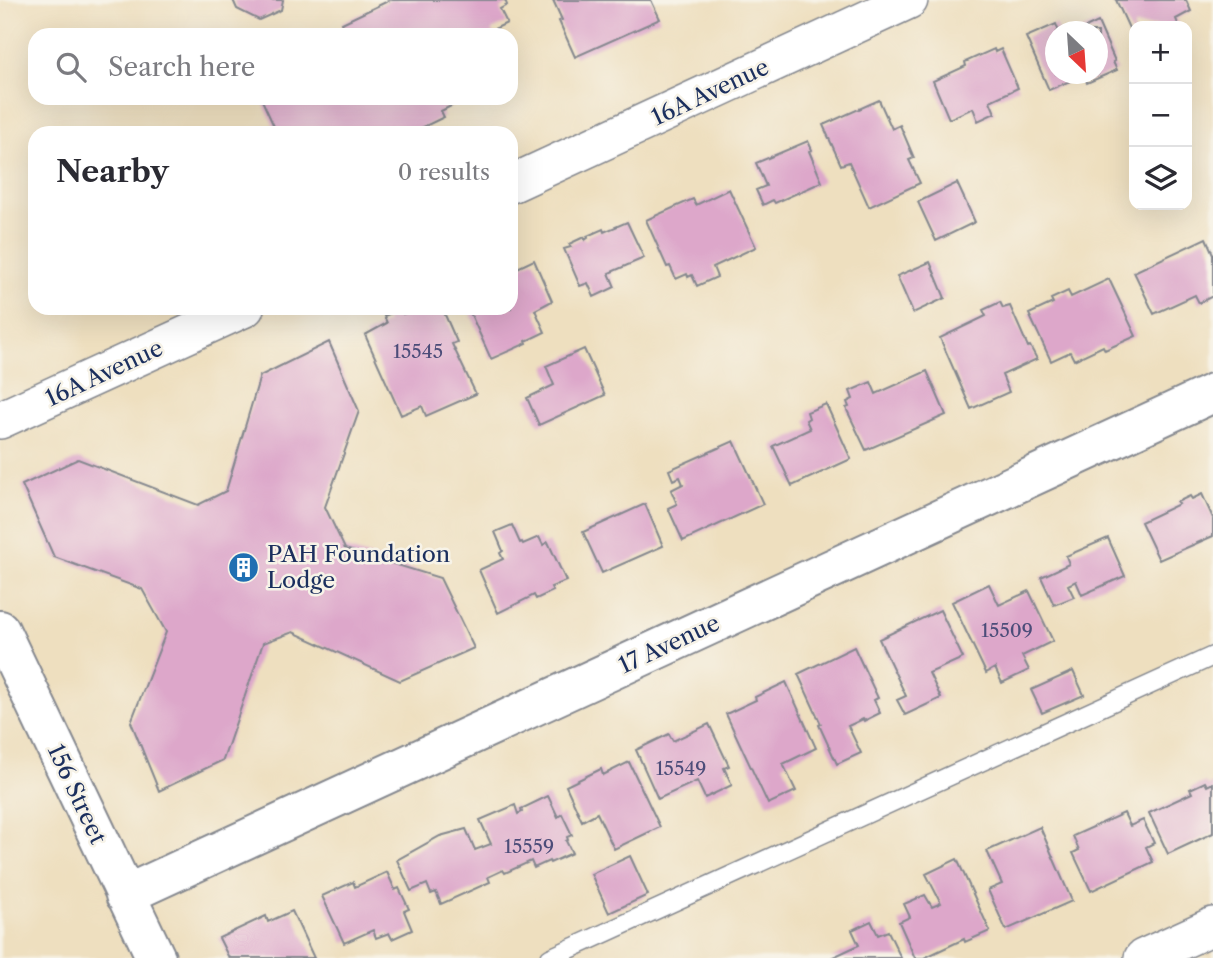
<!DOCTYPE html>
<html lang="en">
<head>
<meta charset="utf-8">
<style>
	:root { --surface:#fff; --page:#f7f7f7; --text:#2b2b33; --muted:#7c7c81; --line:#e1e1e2 }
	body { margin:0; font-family:"Libre Caslon Text",serif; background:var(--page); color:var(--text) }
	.controls { position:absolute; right:21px; top:21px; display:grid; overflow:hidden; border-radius:14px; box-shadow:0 7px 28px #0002 }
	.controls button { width:63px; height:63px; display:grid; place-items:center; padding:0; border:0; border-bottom:2px solid var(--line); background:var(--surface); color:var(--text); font:35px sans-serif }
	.compass { position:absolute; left:1045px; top:21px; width:63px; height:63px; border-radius:50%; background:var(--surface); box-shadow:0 7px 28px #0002; rotate:155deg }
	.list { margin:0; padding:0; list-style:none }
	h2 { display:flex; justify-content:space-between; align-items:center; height:91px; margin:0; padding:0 28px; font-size:30px }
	h2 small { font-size:23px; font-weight:400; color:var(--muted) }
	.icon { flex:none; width:38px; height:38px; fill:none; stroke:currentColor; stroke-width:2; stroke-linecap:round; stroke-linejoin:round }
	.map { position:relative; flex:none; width:1213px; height:958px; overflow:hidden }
	.search { position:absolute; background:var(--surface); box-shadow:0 7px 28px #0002; left:28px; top:28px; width:490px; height:77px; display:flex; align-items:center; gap:18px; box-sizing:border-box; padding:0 24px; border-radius:21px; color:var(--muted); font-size:26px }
	.panel { position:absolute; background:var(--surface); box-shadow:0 7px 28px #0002; left:28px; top:126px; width:490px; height:189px; border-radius:21px }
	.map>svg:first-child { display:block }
	.building { fill:#dda7ca }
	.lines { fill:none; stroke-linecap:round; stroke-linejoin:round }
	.lane-casing { stroke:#84878e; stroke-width:21 }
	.street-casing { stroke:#84878e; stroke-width:40 }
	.secondary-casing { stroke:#84878e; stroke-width:42 }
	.lane { stroke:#fff; stroke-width:18 }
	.street { stroke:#fff; stroke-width:37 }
	.secondary { stroke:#fff; stroke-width:38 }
	.labels { text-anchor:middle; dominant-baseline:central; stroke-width:5; stroke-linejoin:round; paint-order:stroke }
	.number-label { font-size:19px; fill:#4c4d79 }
	.street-label { font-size:23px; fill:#1b2f5e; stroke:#f7f3e8 }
	.poi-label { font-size:23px; fill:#1b2f5e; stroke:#f7f3e8; text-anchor:start }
</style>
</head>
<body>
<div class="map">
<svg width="1213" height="958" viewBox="0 0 1213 958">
	<rect width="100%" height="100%" fill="#f7f3e8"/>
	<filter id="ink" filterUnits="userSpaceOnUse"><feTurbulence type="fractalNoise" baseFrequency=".0143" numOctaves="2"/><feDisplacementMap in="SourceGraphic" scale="14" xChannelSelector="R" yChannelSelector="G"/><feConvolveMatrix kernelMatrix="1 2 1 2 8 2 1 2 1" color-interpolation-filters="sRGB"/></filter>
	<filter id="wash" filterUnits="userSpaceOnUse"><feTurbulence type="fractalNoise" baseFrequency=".00686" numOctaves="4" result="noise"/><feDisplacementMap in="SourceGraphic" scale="28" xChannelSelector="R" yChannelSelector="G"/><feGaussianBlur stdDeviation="1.57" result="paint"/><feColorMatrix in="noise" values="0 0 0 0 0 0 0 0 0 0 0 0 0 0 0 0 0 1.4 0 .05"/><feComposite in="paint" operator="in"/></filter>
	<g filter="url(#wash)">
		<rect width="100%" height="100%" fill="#eedfbf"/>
		<g id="blocks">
			<path class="building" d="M233,0H283L281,10L259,20L237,9Z
				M390,0H505L507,5L500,9L507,23L492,30L494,35H329L344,27L342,23Z
				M553,0H651L660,19L575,57L559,21L562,20Z
				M1116,0H1186L1191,11L1176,19L1179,26H1134V39Z
				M1098,22L1115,61L1113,62L1117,70L1087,83L1084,75L1049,90L1026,37L1056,24L1059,32H1056V74H1098V32H1077Z
				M994,49L995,52L1001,49L1018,88L990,101L995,113L978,121L973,108L949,119L933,81L966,66L965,62Z
				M261,98H467L441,111L444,117L411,133H277Z
				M879,100L892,129L900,125L914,158L909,160L920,183L869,207L849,162L841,165L823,125Z
				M808,141L812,150L809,151L822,182L775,203L773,200L763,205L756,190L766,186L756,163Z
				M957,183L975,222L936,241L918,202Z
				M729,189L756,247L713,267L717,277L697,286L692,275L688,277L687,274L676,279L670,266L667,267L646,220L693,199L696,205Z
				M627,222L644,258L609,273L615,287L594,297L588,283L580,286L564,249L571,247L569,244L584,237L585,240L588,238L587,236L603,229L604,232Z
				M1206,238L1213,254V296L1199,303L1195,295L1154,314L1134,272Z
				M534,260L552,301L535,310L545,332L526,341L527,343L491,359L468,308H511V271Z
				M930,262L945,298L913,313L897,276Z
				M1109,279L1136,336L1105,350L1103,346L1074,360L1070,352L1051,361L1029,314L1053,303L1051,299L1068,291L1071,297Z
				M1000,302L1003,308L1010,306L1028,347L1030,346L1037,359L1002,375L1009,392L971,409L940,338L986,316L983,310Z
				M420,308H423L425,312L434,308H442L457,342L452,344L476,394L426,416L422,406L401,415L365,335L387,323L384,316L401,309L403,314Z
				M329,342L359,411L325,507L345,549L440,578L474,648L400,681L293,632L263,643L223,760L159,791L131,722L166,632L142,589L54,557L22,485L78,459L198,505L226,491L260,376Z
				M584,349L605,395L539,425L527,398L554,385L546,366Z
				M927,371L946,415L866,450L846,408L849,407L847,402L853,399L850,391L871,382L876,394Z
				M826,404L851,459L792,486L773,446L810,429L806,420L809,418L807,412Z
				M734,441L763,504L683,541L668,508L677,504L671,490L683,484L680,477L673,480L669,470Z
				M1202,494L1213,518V536L1159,560L1141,522L1179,504L1177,502L1190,496L1192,499Z
				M645,504L663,546L602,573L583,532Z
				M512,525L520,543L522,542L523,544L539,537L543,545L548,542L566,581L551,587L553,591L536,599L534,595L498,613L479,570L503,559L500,553L503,551L495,532Z
				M1108,538L1125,576L1082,595L1076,581L1068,585L1074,597L1054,605L1041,577L1069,564L1066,556Z
				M989,584L999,605L1029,591L1053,641L1022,656L1029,670L1002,683L995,668L986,673L952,602Z
				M940,610L963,658L929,673L941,698L905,715L897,700L906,696L879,639Z
				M854,647L878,698L874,700L880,713L864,721L863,719L848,726L861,753L837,764L819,725L821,724L798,674Z
				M1073,671L1084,695L1042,713L1031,690Z
				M786,682L816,748L783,764L796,791L768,804L726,714L756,700L755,697Z
				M709,724L729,766L724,768L732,785L705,798L697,781L658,799L636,750L669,734L673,741Z
				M629,762L660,827L614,849L597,813L582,821L566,786L601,769L603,775Z
				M1205,782L1207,786L1213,783V833L1168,854L1149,813L1192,793L1190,789Z
				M548,796L558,817L562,814L572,835L567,837L568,840L566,841L572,853L550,863L549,861L534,868L531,861L505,873L503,870L488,877L490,882L441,904L436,892L431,894L427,884L411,891L397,860L440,836L466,829L475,850L491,844L480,820L515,805L518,814L522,812L521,809Z
				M1124,813L1130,826L1143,820L1154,843L1146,847L1153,862L1091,891L1073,853L1079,850L1073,836Z
				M1040,827L1072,901L1006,930L988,890L1002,884L987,851Z
				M630,856L648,895L609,913L591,874Z
				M957,859L990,931L965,942L964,939L924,958H915L899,922L910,917L904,904L925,895L932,907L941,903L926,874Z
				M387,872L395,890L399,888L409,909L404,911L412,930L392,939L389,933L376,938L373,930L344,943L322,896L353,882L355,887Z
				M292,911L314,958H229L219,938L266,916L268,922Z
				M871,921L878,935L888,931L901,958H831L859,945L852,930Z"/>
		</g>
	</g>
	<g filter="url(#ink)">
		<use href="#blocks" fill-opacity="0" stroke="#84878e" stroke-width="2"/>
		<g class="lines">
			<defs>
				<path id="lane" d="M550,958L1213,656"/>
				<path id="street" d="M511,184L909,0
					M0,420L245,308
					M1143,958L1213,926"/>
				<path id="secondary" d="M0,630L156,958
					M125,895L1213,393"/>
			</defs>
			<use href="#lane" class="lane-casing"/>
			<use href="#street" class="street-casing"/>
			<use href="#secondary" class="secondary-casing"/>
			<use href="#lane" class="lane"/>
			<use href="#street" class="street"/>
			<use href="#secondary" class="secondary"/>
		</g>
	</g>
	<defs>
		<symbol id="building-disc" viewBox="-11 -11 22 22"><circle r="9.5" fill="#1f6fb2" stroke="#f7f3e8"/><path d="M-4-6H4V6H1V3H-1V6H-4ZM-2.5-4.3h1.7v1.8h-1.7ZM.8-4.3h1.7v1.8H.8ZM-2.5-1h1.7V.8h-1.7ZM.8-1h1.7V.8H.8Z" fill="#fff"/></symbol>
	</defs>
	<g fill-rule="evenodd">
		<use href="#building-disc" x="226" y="550" width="35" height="35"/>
	</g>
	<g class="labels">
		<g class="number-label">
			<text x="418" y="351">15545</text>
			<text x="1007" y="630">15509</text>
			<text x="681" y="768">15549</text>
			<text x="529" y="846">15559</text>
		</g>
		<g class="street-label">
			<text transform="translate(710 92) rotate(-25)">16A Avenue</text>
			<text transform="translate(104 373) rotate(-25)">16A Avenue</text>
			<text transform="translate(669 644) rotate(-25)">17 Avenue</text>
			<text transform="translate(77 794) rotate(65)">156 Street</text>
		</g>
		<g class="poi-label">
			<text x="267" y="554">PAH Foundation<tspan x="267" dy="26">Lodge</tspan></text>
		</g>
	</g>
</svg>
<div class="controls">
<button>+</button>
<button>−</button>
<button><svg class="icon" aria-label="layers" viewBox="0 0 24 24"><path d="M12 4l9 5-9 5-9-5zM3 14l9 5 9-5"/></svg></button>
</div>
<svg class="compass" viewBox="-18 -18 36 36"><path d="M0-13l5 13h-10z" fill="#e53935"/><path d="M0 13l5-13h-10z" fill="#7c7c81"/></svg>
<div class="search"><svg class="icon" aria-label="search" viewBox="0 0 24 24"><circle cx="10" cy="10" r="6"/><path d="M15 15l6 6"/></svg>Search here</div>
<section class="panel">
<h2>Nearby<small>0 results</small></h2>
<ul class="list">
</ul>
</section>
</div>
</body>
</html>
